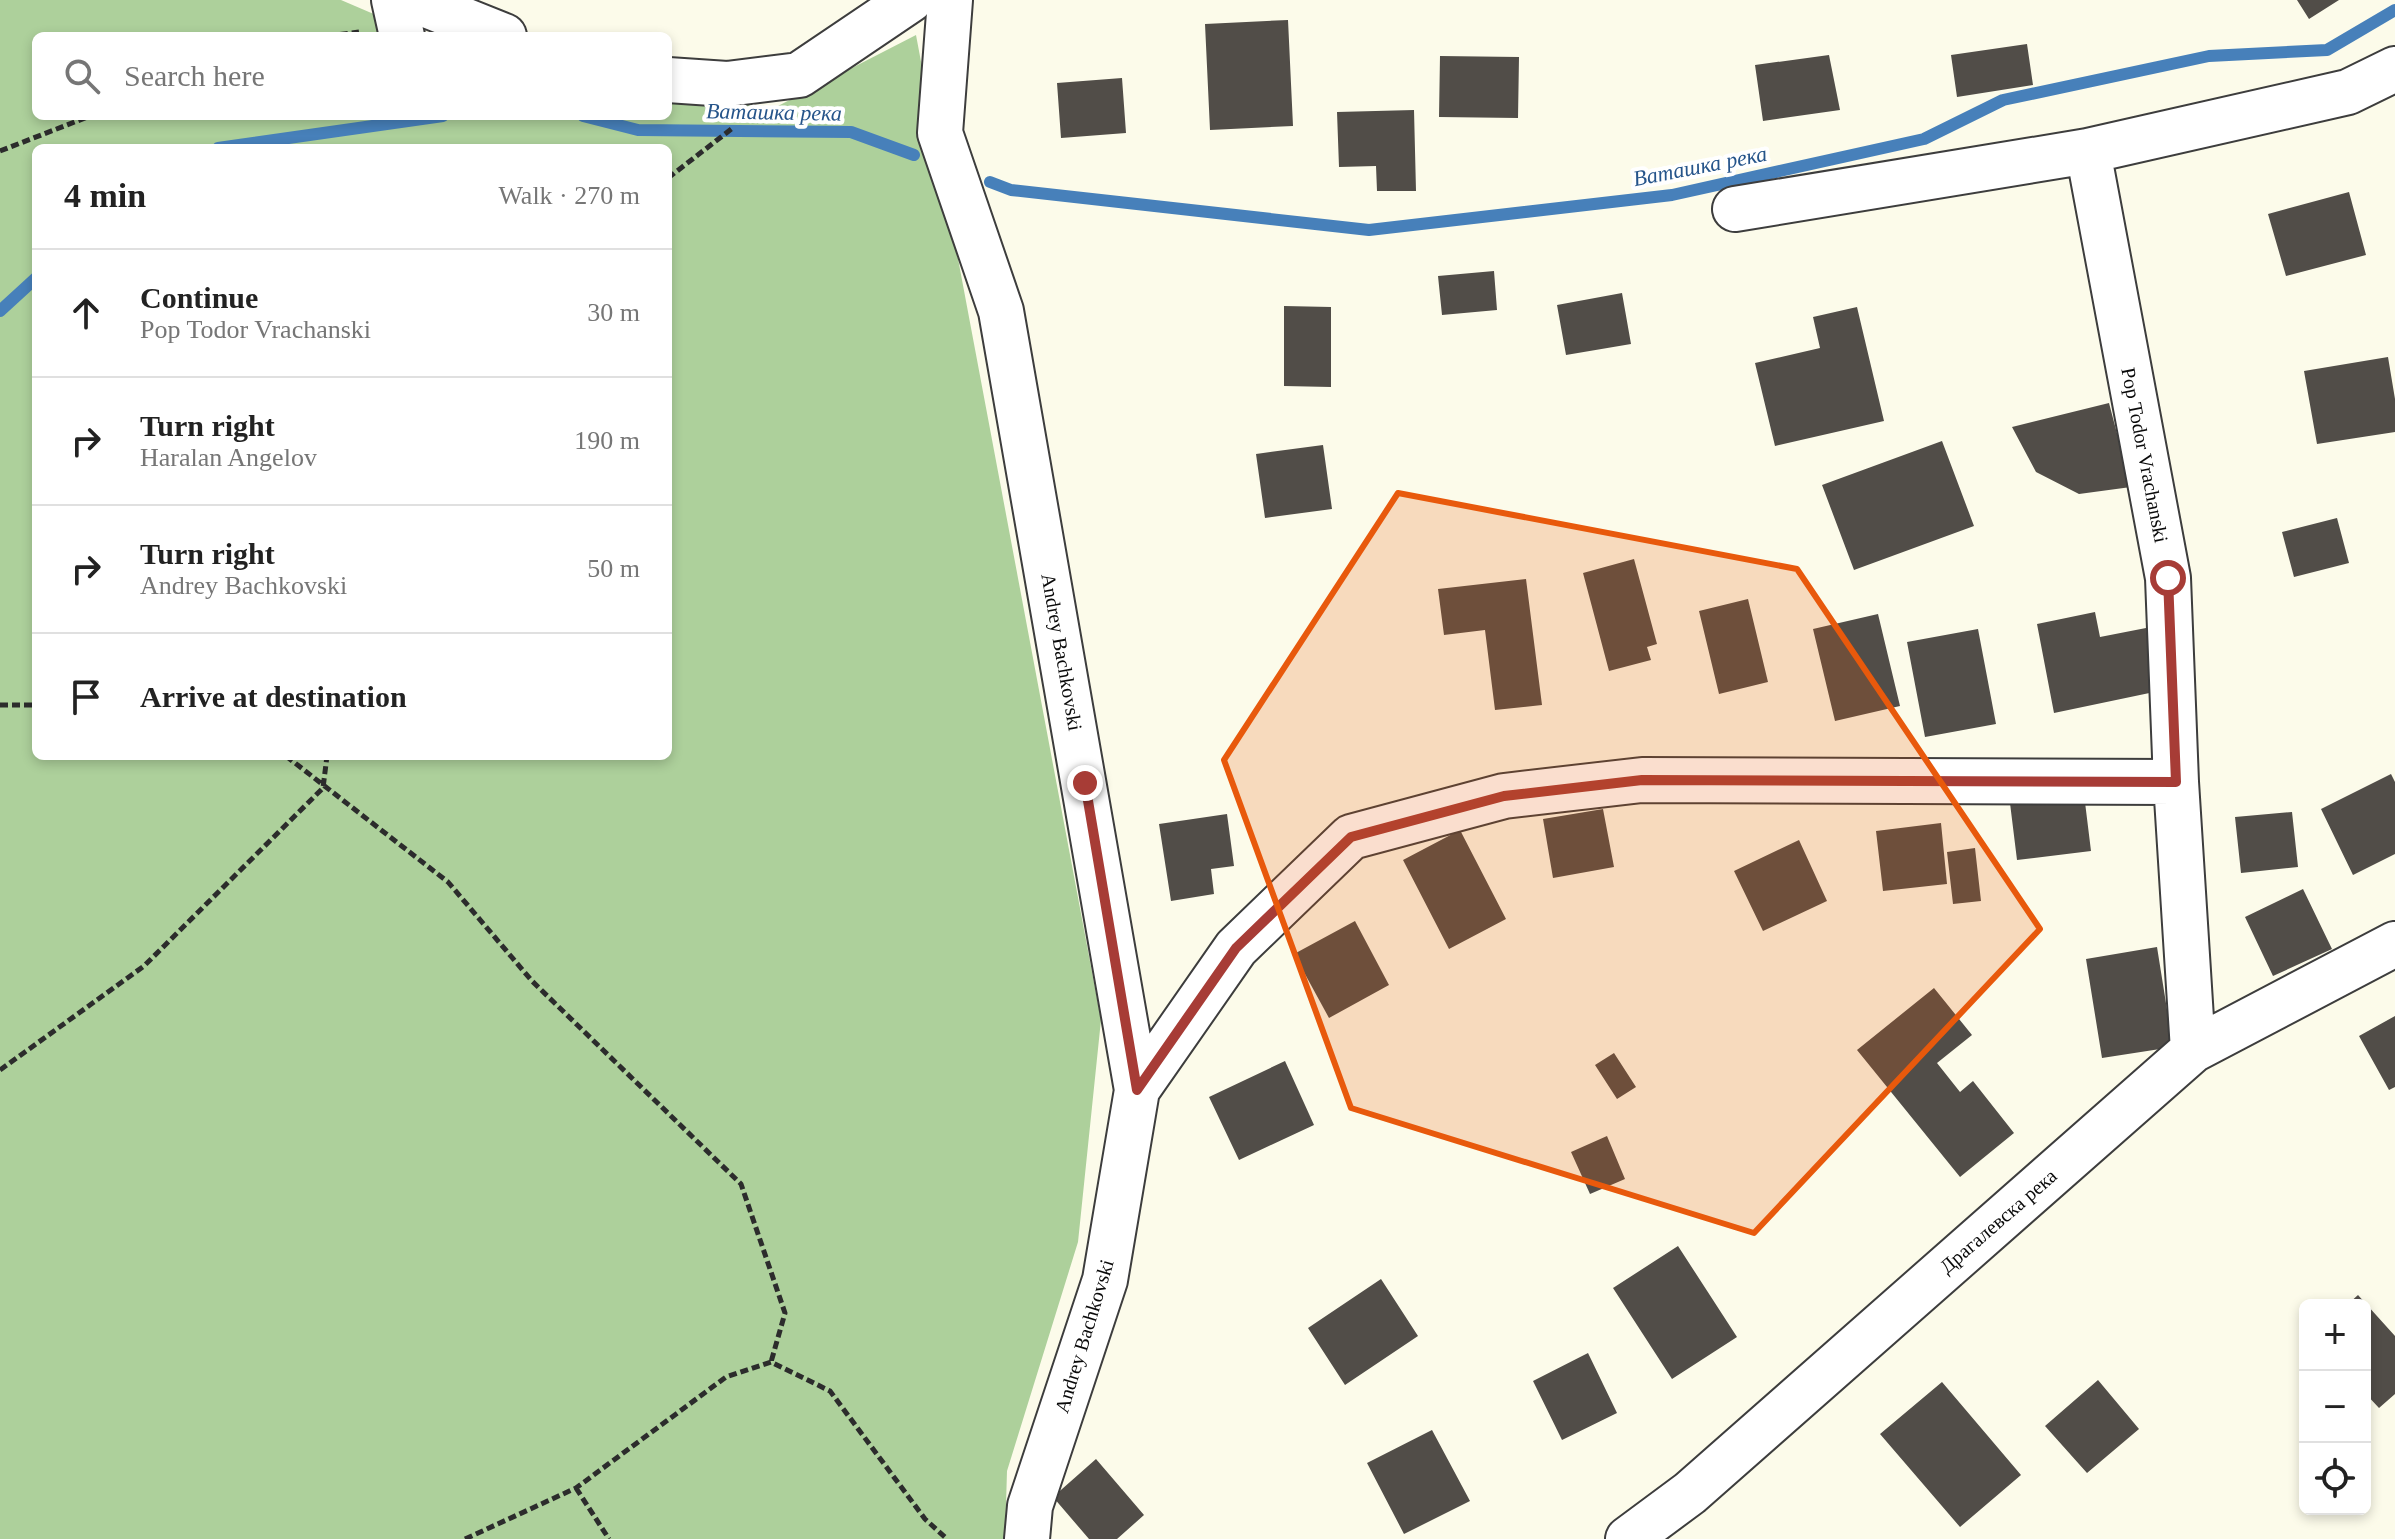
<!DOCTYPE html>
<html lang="en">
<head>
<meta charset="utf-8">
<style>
	:root { --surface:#fff; --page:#f2f2f2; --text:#222; --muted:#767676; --line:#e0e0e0 }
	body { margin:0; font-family:"Times New Roman",serif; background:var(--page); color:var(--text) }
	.controls { position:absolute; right:24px; bottom:24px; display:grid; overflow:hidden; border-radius:12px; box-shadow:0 4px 12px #0003 }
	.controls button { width:72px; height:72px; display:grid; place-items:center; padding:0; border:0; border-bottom:2px solid var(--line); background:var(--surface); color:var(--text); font:40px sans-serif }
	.stop { position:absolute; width:24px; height:24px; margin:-18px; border:6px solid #a73c36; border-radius:50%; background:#fff }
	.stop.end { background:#a73c36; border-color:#fff; box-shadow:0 2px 8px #0008 }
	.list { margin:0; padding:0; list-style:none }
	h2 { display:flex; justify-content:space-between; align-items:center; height:104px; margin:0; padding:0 32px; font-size:34px }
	h2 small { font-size:26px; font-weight:400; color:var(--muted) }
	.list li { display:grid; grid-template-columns:52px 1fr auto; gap:24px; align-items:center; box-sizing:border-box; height:128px; padding:0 32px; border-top:2px solid var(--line) }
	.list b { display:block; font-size:30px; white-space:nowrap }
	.list p { margin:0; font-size:26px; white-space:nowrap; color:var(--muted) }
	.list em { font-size:26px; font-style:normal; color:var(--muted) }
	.icon { flex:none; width:44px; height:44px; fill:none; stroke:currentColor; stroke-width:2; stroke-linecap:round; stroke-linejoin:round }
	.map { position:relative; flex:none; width:2395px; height:1539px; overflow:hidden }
	.search { position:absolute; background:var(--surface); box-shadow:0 4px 12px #0003; left:32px; top:32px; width:640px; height:88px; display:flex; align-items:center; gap:20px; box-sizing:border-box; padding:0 28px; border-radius:12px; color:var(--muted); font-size:30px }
	.panel { position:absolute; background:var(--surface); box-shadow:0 4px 12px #0003; left:32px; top:144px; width:640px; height:616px; border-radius:12px }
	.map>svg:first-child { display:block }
	.forest { fill:#add09b; fill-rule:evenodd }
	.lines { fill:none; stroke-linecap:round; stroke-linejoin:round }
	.stream { stroke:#4780ba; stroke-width:12 }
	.building { fill:#514d48 }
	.street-casing { stroke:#3d3d3d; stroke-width:48 }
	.path { stroke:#2c2c2c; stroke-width:5; stroke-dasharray:8 4; stroke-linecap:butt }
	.street { stroke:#fff; stroke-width:44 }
	.route { stroke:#a73c36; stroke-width:10 }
	.marked { fill:#e8590c; fill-opacity:0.2; stroke:#e8590c; stroke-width:6; stroke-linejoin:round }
	.labels { text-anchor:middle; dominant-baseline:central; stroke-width:8; stroke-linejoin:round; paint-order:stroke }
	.street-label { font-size:20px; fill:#0a0a0a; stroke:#fff }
	.water-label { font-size:22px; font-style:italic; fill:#25548a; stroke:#fff }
</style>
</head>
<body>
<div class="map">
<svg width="2395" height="1539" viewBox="0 0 2395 1539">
	<rect width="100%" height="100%" fill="#fcfbea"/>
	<path class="forest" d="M0,0H341L425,36H36V116H668V97L776,107L916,35L1101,1020L1078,1242L1007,1471L1005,1539H0ZM36,148H668V756H36Z"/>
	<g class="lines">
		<path class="stream" d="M583,116L638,130L851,132L914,155
			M218,148L443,116
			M990,182L1011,190L1369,230L1672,195L1924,139L2003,100L2209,56L2327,50L2395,10
			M0,311L36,278"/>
	</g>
	<path class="building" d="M2297,0H2339L2309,19Z
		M1288,20L1293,126L1210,130L1205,24Z
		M2027,44L2033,85L1957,97L1951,55Z
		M1829,55L1840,110L1763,121L1755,65Z
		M1440,56L1519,57L1518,118L1439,117Z
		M1122,78L1126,133L1061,138L1057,83Z
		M1414,110L1416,191H1377L1376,166L1339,167L1337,112Z
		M2349,192L2366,255L2286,276L2268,214Z
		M1494,271L1497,310L1442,315L1438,276Z
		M1622,293L1631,344L1566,355L1557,305Z
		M1284,306L1331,307V387L1284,386Z
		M1857,307L1884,421L1775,446L1755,363L1820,348L1813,317Z
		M2388,357L2395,399V432L2317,444L2304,371Z
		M2109,403L2131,487L2079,494L2036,472L2012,427Z
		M1942,441L1974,526L1854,570L1822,485Z
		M1323,445L1332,509L1265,518L1256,454Z
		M2337,518L2349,563L2294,577L2282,532Z
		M1634,559L1657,644L1647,647L1651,660L1609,671L1583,573Z
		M1526,579L1542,705L1495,710L1485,630L1444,635L1438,589Z
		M1748,599L1768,682L1719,694L1699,611Z
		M2095,612L2100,637L2146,628L2159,691L2054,713L2037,624Z
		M1878,614L1900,706L1835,721L1813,629Z
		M1978,629L1996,724L1925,737L1907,642Z
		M2391,774L2395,782V854L2353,875L2321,809Z
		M2083,786L2091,851L2017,860L2009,795Z
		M1603,809L1614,867L1553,878L1543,819Z
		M2292,812L2298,867L2241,873L2235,817Z
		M1227,814L1234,866L1211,869L1214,894L1171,901L1159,824Z
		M1941,823L1947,884L1883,891L1876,831Z
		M1460,830L1506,919L1449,949L1403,860Z
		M1799,840L1827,901L1763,931L1734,871Z
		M1975,848L1981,901L1953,904L1947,852Z
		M2303,889L2332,949L2273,976L2245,917Z
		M1355,921L1389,985L1329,1018L1294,954Z
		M2157,947L2173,1047L2102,1058L2086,959Z
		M1934,988L1972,1035L1937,1063L1960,1092L1973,1081L2014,1133L1960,1177L1857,1050Z
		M2395,1016V1087L2389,1090L2359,1036Z
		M1614,1053L1636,1087L1617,1099L1595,1065Z
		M1285,1061L1314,1125L1239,1160L1209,1097Z
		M1607,1136L1625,1179L1590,1194L1571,1152Z
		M1678,1246L1737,1337L1672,1379L1613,1288Z
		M1381,1279L1418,1336L1345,1385L1308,1328Z
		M2358,1295L2395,1336V1394L2379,1408L2365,1393V1305H2347Z
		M1588,1353L1617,1413L1562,1440L1533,1381Z
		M2098,1380L2139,1429L2087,1473L2045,1426Z
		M1942,1382L2021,1475L1960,1527L1880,1434Z
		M1432,1430L1470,1501L1404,1534L1367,1463Z
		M1096,1459L1144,1515L1117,1539H1089L1053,1497Z"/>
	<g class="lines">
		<defs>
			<path id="street" d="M394,0L402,36
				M414,0L504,36
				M950,0L940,133L1001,311L1137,1090L1105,1280L1030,1506L1027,1539
				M668,80L727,84L799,75L910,0
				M2088,151L2168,578L2176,782L2193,1050
				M1735,209L2088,151L2348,92L2395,69
				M1137,1090L1236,948L1351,837L1504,796L1642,780L2176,782
				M1628,1539L1690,1493L2193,1050L2395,944"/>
		</defs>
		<use href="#street" class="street-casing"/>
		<path class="path" d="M328,36L359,32
			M0,151L90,116
			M668,178L734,127
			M0,705H36
			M286,756L448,882L532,981L741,1184L785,1313L771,1362
			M0,1070L144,966L323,788L327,756
			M576,1488L609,1539
			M465,1539L576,1488L726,1377L771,1362L830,1391L925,1519L947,1539"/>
		<use href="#street" class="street"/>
	</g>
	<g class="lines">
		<path class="route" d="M1085,783L1137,1090L1236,948L1351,837L1504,796L1642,780L2176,782L2168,578"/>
	</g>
	<path class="marked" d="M1398,493L1797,569L2040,929L1754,1233L1351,1108L1224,760Z"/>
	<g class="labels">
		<g class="street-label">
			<text transform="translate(2145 455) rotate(79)">Pop Todor Vrachanski</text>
			<text transform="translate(1062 652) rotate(80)">Andrey Bachkovski</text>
			<text transform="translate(1998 1221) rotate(-41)">Драгалевска река</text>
			<text transform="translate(1084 1336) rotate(-73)">Andrey Bachkovski</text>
		</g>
		<g class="water-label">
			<text transform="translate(774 112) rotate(1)">Ваташка река</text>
			<text transform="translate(1700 166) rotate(-11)">Ваташка река</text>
		</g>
	</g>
</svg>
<div class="controls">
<button>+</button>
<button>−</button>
<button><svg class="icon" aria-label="locate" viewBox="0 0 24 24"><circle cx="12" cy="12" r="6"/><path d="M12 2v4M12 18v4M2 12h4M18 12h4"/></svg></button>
</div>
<div class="stop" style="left:2168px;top:578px"></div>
<div class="stop end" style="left:1085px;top:783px"></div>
<div class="search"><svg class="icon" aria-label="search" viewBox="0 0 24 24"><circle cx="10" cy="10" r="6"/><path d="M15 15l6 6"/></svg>Search here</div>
<section class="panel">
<h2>4 min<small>Walk · 270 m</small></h2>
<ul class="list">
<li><svg class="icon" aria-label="ahead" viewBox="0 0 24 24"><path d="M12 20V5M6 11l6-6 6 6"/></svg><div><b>Continue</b><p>Pop Todor Vrachanski</p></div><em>30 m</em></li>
<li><svg class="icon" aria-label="right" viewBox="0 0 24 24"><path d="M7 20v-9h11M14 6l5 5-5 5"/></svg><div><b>Turn right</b><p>Haralan Angelov</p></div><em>190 m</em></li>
<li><svg class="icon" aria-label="right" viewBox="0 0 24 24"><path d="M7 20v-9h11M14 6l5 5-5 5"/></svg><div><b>Turn right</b><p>Andrey Bachkovski</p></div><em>50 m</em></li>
<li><svg class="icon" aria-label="arrive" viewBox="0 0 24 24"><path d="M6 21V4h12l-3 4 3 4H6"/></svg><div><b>Arrive at destination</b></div></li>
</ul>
</section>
</div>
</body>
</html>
